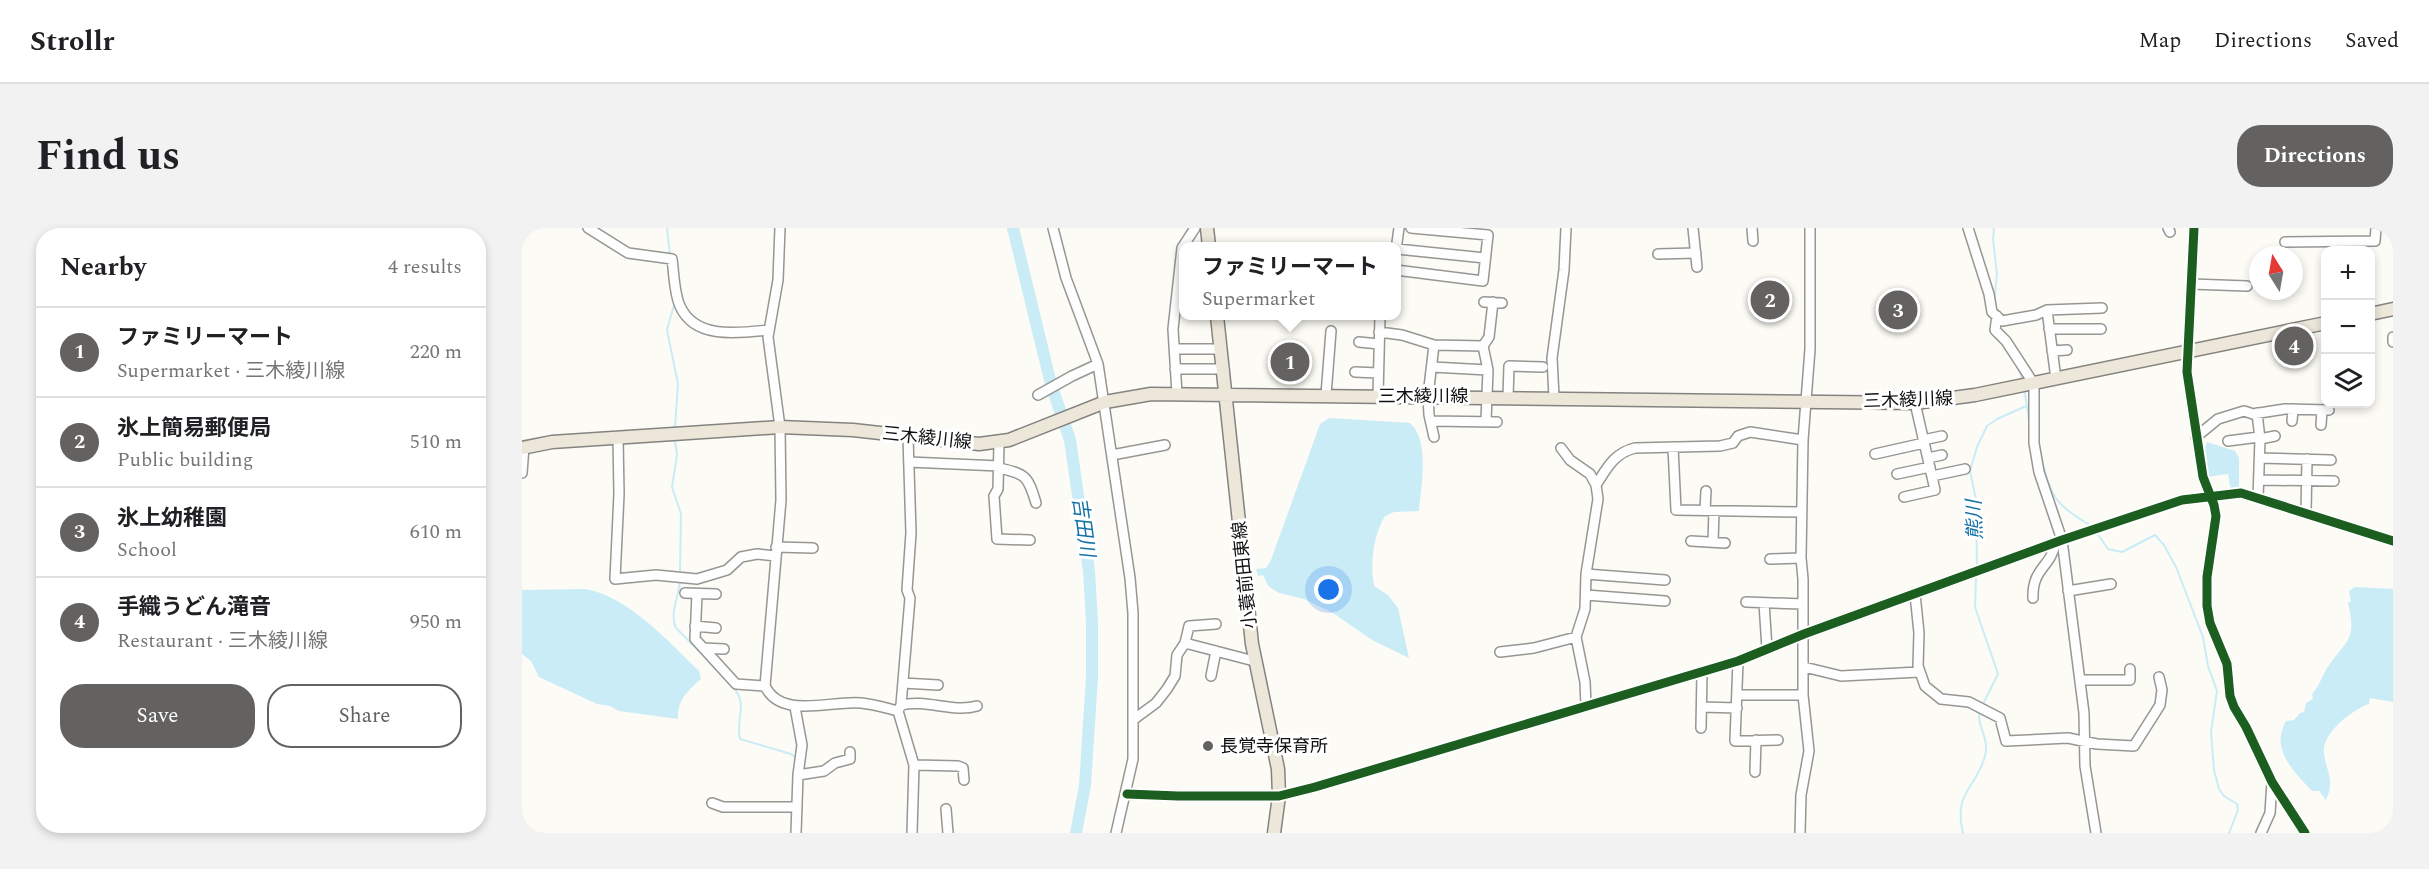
<!DOCTYPE html>
<html lang="en">
<head>
<meta charset="utf-8">
<style>
	:root { --surface:#fff; --page:#f2f2f2; --text:#202124; --muted:#757577; --line:#e0e0e0; --accent:#636260 }
	body { margin:0; font-family:Spectral,"Noto Sans JP",serif; background:var(--page); color:var(--text) }
	.controls { position:absolute; right:18px; top:18px; display:grid; overflow:hidden; border-radius:12px; box-shadow:0 3px 9px #0003 }
	.controls button { width:54px; height:54px; display:grid; place-items:center; padding:0; border:0; border-bottom:2px solid var(--line); background:var(--surface); color:var(--text); font:30px sans-serif }
	.compass { position:absolute; left:1727px; top:18px; width:54px; height:54px; border-radius:50%; background:var(--surface); box-shadow:0 3px 9px #0003; rotate:349deg }
	.you { position:absolute; left:807px; top:362px; width:21px; height:21px; margin:-15px; border:4px solid #fff; border-radius:50%; background:#1a73e8; box-shadow:0 0 0 9px #1a73e833 }
	.badge { display:grid; place-items:center; width:39px; height:39px; border-radius:50%; background:var(--accent); color:#fff; font-size:20px; font-weight:700 }
	.pin { position:absolute; translate:-50% -50%; border:3px solid #fff; box-shadow:0 2px 6px #0006 }
	.popup { position:absolute; left:657px; top:14px; width:222px; height:78px; box-sizing:border-box; display:grid; place-content:center; border-radius:12px; background:var(--surface); filter:drop-shadow(0 2px 4px #0005); font-size:20px; white-space:nowrap; color:var(--muted) }
	.popup b { font-size:22px; color:var(--text) }
	.popup::after { content:''; position:absolute; left:50%; top:100%; margin-left:-12px; border:12px solid transparent; border-top-color:var(--surface) }
	.list { margin:0; padding:0; list-style:none }
	h2 { display:flex; justify-content:space-between; align-items:center; height:78px; margin:0; padding:0 24px; font-size:26px }
	h2 small { font-size:20px; font-weight:400; color:var(--muted) }
	.list li { display:grid; grid-template-columns:39px 1fr auto; gap:18px; align-items:center; box-sizing:border-box; height:90px; padding:0 24px; border-top:2px solid var(--line) }
	.list b { display:block; font-size:22px; white-space:nowrap }
	.list p { margin:0; font-size:20px; white-space:nowrap; color:var(--muted) }
	.list em { font-size:20px; font-style:normal; color:var(--muted) }
	.actions { display:flex; gap:12px; padding:18px 24px }
	.actions a { flex:1; padding:14px 0; border:2px solid var(--accent); border-radius:24px; text-align:center; font-size:21px; color:var(--accent) }
	.actions .main { background:var(--accent); color:#fff }
	.icon { flex:none; width:33px; height:33px; fill:none; stroke:currentColor; stroke-width:2; stroke-linecap:round; stroke-linejoin:round }
	.map { position:relative; flex:none; width:1871px; height:605px; overflow:hidden; border-radius:24px }
	header { display:flex; align-items:center; gap:36px; box-sizing:border-box; height:84px; padding:0 30px; background:var(--surface); border-bottom:2px solid var(--line) }
	header strong { font-size:28px }
	nav { display:flex; gap:33px; margin-inline-start:auto; font-size:21px }
	.intro { display:flex; align-items:center; justify-content:space-between; box-sizing:border-box; height:144px; padding:0 36px }
	h1 { margin:0; font-size:42px }
	.button { padding:15px 27px; border-radius:24px; background:var(--accent); color:#fff; font-size:21px; font-weight:700 }
	main { display:flex; gap:36px; padding:0 36px }
	aside { flex:1; background:var(--surface); border-radius:24px; box-shadow:0 3px 9px #0003 }
	.map>svg:first-child { display:block }
	.water { fill:#caecf7 }
	.lines { fill:none; stroke-linecap:round; stroke-linejoin:round }
	.stream { stroke:#caecf7; stroke-width:2 }
	.river { stroke:#caecf7; stroke-width:12 }
	.minor-casing { stroke:#969693; stroke-width:12 }
	.major-casing { stroke:#848380; stroke-width:15 }
	.minor { stroke:#fffefe; stroke-width:9 }
	.major { stroke:#ede7da; stroke-width:12 }
	.cycleway-casing { stroke:#fff; stroke-width:13 }
	.cycleway { stroke:#1b5e20; stroke-width:9 }
	.poi-dot { fill:#636260; stroke:#fff; stroke-width:2 }
	.labels { text-anchor:middle; dominant-baseline:central; stroke-width:6; stroke-linejoin:round; paint-order:stroke }
	.street-label { font-size:18px; fill:#101010; stroke:#fff }
	.poi-label { font-size:18px; fill:#101010; stroke:#fff; text-anchor:start }
	.water-label { font-size:20px; font-style:italic; fill:#1372a7; stroke:#fff }
</style>
</head>
<body>
<header>
<strong>Strollr</strong>
<nav><a>Map</a><a>Directions</a><a>Saved</a></nav>
</header>
<div class="intro"><h1>Find us</h1><a class="button">Directions</a></div>
<main>
<aside>
<h2>Nearby<small>4 results</small></h2>
<ul class="list">
<li><span class="badge">1</span><div><b>ファミリーマート</b><p>Supermarket · 三木綾川線</p></div><em>220 m</em></li>
<li><span class="badge">2</span><div><b>氷上簡易郵便局</b><p>Public building</p></div><em>510 m</em></li>
<li><span class="badge">3</span><div><b>氷上幼稚園</b><p>School</p></div><em>610 m</em></li>
<li><span class="badge">4</span><div><b>手織うどん滝音</b><p>Restaurant · 三木綾川線</p></div><em>950 m</em></li>
</ul>
<div class="actions"><a class="main">Save</a><a>Share</a></div>
</aside>
<div class="map">
<svg width="1871" height="605" viewBox="0 0 1871 605">
	<rect width="100%" height="100%" fill="#fcfbf5"/>
	<path class="water" d="M807,190L888,195C908,212 899,259 897,283L872,284L863,288C851,308 848,334 852,358L866,367L876,380L887,430L850,412L811,385L782,371L757,365L746,358L741,347L736,348L734,341L744,340L749,332L798,196Z
		M1685,214L1713,223L1717,230V263L1709,264L1706,246L1685,249L1680,229Z
		M1833,359L1871,361V474L1848,470L1847,476C1830,482 1799,505 1802,526C1805,545 1813,553 1804,572L1797,563H1790C1771,543 1748,521 1764,493L1772,492L1778,485L1782,484L1784,475L1791,471L1790,466C1797,458 1800,449 1805,440C1825,411 1835,413 1826,375L1829,373L1827,363Z
		M63,361C106,368 147,414 177,443L179,451C166,462 155,473 156,491L97,483L88,478L75,476L17,449L9,433L0,426V362Z"/>
	<g class="lines">
		<path class="stream" d="M145,0L148,27
			M1472,75L1475,46L1471,11L1472,0
			M152,77L145,102L156,156L153,199
			M1475,111L1484,120
			M1496,140L1500,151
			M1502,160L1508,198
			M153,213L155,227L150,259L159,286L158,344
			M1517,219C1528,263 1527,274 1568,297
			M1575,305L1586,321L1600,324L1633,307L1642,317L1654,339L1681,409L1686,438L1695,463L1689,504L1692,542L1697,561L1702,568L1715,576L1716,582L1707,605
			M1455,339L1454,272L1448,243L1455,219L1465,198L1475,191L1504,178
			M1454,348L1453,379L1476,446L1460,478
			M158,352C157,369 147,385 154,400L193,439
			M211,459C227,477 213,490 218,511L269,526L273,529L274,534
			M1441,605C1431,564 1454,561 1463,528C1468,510 1454,498 1458,483"/>
		<path class="river" d="M491,0L529,156L548,212L567,343L570,395V449L563,557L554,605"/>
		<defs>
			<path id="minor" d="M66,0L106,25L150,31C152,45 152,65 158,78C173,112 217,105 247,102
				M258,0L256,52L246,109L258,199L259,272L243,458C259,492 309,472 339,475C351,476 364,480 376,483
				M531,0L544,50L576,136L608,350L611,385V531L594,605
				M1171,0L1175,39
				M1230,0L1231,13
				M1446,0L1467,66L1470,84L1480,93L1514,87L1525,82L1580,80
				M1646,0L1648,4
				M1672,0L1665,144L1681,249L1692,277L1694,288L1685,349V378L1688,395L1705,436L1708,468L1712,479L1724,499L1750,554L1783,605
				M1763,14L1853,13L1854,0
				M875,21L963,30
				M874,22L877,0
				M1136,26L1174,25
				M874,42L961,53L966,7L889,0
				M1669,56L1725,58
				M962,74L980,75
				M1525,82L1534,151
				M1475,88L1473,102L1484,113L1512,156V215L1517,244L1540,312L1562,485L1563,538L1574,605
				M1527,101H1579
				M857,104L880,107L912,117L961,118
				M1871,109V114
				M837,114L857,116
				M653,121H699
				M1530,123L1545,122
				M910,139L966,142
				M653,141H702
				M833,144L856,145
				M655,166L651,101L660,20L673,0
				M516,167L550,148L576,136
				M804,167L809,103
				M856,168L858,88
				M986,169L987,138L1021,139
				M1032,169L1030,130L1042,42L1044,0
				M1735,185L1738,211L1736,270
				M910,193L975,194
				M964,193L966,142L961,118L967,109L971,74
				M1770,193L1771,181
				M1799,197L1800,182
				M386,209L389,305L385,362L388,370L379,477L376,483L392,537L390,605
				M912,209L907,187L906,168L912,117
				M1674,209L1696,191L1722,183L1731,186L1763,181L1807,182
				M96,210L97,266L93,351L134,347L175,351L205,342L219,329L235,326L253,328
				M1738,211L1753,208
				M1401,212L1420,208
				M1706,213L1737,209
				M477,214L476,261L472,268L475,311L508,312
				M1151,219L1154,282L1279,284
				M1039,220L1048,232L1068,246L1074,257L1076,271L1064,346L1063,381L1054,409L1063,454L1064,478
				M1353,226L1402,215
				M590,227L643,217
				M1406,230L1420,227
				M1738,230L1809,232
				M387,234L477,238
				M477,240C504,246 506,248 514,275
				M0,245L2,219
				M1375,246L1408,239
				M1410,248L1443,241
				M1737,252L1812,253
				M1074,257C1085,240 1092,225 1113,220L1198,218L1211,215L1216,208L1228,204L1281,212
				M1382,269L1413,262L1393,175
				M1183,282L1184,263
				M1784,285L1785,231
				M1169,313L1203,315
				M1191,314L1192,283
				M254,319L291,320
				M1248,331L1279,330
				M1064,346L1143,352
				M1546,363L1589,356
				M163,365L194,366
				M175,366L173,411L214,456L243,458
				M1393,366L1397,405L1396,438L1403,458L1419,471L1447,474L1478,490L1484,513L1546,510L1575,516L1612,518L1638,477L1640,462L1637,449
				M1064,367L1143,373
				M1511,370C1510,340 1529,339 1533,316
				M1224,374L1281,376
				M1242,375L1245,421
				M173,398L194,400
				M663,415L732,433
				M181,420L202,421
				M978,424L1012,420L1054,409
				M1216,433L1213,513L1256,512
				M1282,439L1319,448L1397,444
				M689,448L694,423
				M1559,452H1608V441
				M381,455L416,457
				M1215,467H1281
				M379,477C404,471 431,485 455,478
				M273,479L280,517L276,547L274,605
				M1180,479L1215,480
				M611,492L634,475L645,461L653,448L655,427L663,415L667,398L694,396
				M1179,500L1180,444
				M392,537L436,538L441,540L442,552
				M1233,544L1234,512
				M276,547L302,543L313,535L328,531V524
				M605,566L656,568H757L793,559L1216,433L1282,406L1540,312L1660,272L1719,265L1871,313
				M190,575L201,579H275
				M424,581L426,605
				M1278,605L1279,567L1287,523L1281,467V351L1279,330L1281,212L1288,121V0
				M1739,605L1748,585L1750,554"/>
			<path id="major" d="M685,0L687,18
				M1848,86L1871,81
				M695,88L730,416L756,541L757,568L752,605
				M0,220L30,214L258,199L331,202L457,216L487,212L583,174L629,166L1393,175L1453,167L1804,95"/>
		</defs>
		<use href="#minor" class="minor-casing"/>
		<use href="#major" class="major-casing"/>
		<use href="#minor" class="minor"/>
		<use href="#major" class="major"/>
		<defs>
			<path id="cycleway" d="M1672,0L1665,144L1681,249L1692,277L1694,288L1685,349V378L1688,395L1705,436L1708,468L1712,479L1724,499L1750,554L1783,605
				M605,566L656,568H757L793,559L1216,433L1282,406L1540,312L1660,272L1719,265L1871,313"/>
		</defs>
		<use href="#cycleway" class="cycleway-casing"/>
		<use href="#cycleway" class="cycleway"/>
	</g>
	<circle class="poi-dot" cx="686" cy="518" r="6"/>
	<g class="labels">
		<g class="street-label">
			<text x="901" y="168">三木綾川線</text>
			<text transform="translate(1386 172) rotate(-2)">三木綾川線</text>
			<text transform="translate(405 210) rotate(6)">三木綾川線</text>
			<text transform="translate(723 347) rotate(-96)">小蓑前田東線</text>
		</g>
		<g class="poi-label">
			<text x="698" y="518">長覚寺保育所</text>
		</g>
		<g class="water-label">
			<text transform="translate(1453 292) rotate(-92)">熊川</text>
			<text transform="translate(561 299) rotate(82)">吉田川</text>
		</g>
	</g>
</svg>
<div class="controls">
<button>+</button>
<button>−</button>
<button><svg class="icon" aria-label="layers" viewBox="0 0 24 24"><path d="M12 4l9 5-9 5-9-5zM3 14l9 5 9-5"/></svg></button>
</div>
<svg class="compass" viewBox="-18 -18 36 36"><path d="M0-13l5 13h-10z" fill="#e53935"/><path d="M0 13l5-13h-10z" fill="#757577"/></svg>
<div class="you"></div>
<div class="pin badge" style="left:768px;top:134px">1</div>
<div class="popup"><b>ファミリーマート</b>Supermarket</div>
<div class="pin badge" style="left:1248px;top:72px">2</div>
<div class="pin badge" style="left:1376px;top:82px">3</div>
<div class="pin badge" style="left:1772px;top:118px">4</div>
</div>
</main>
</body>
</html>
